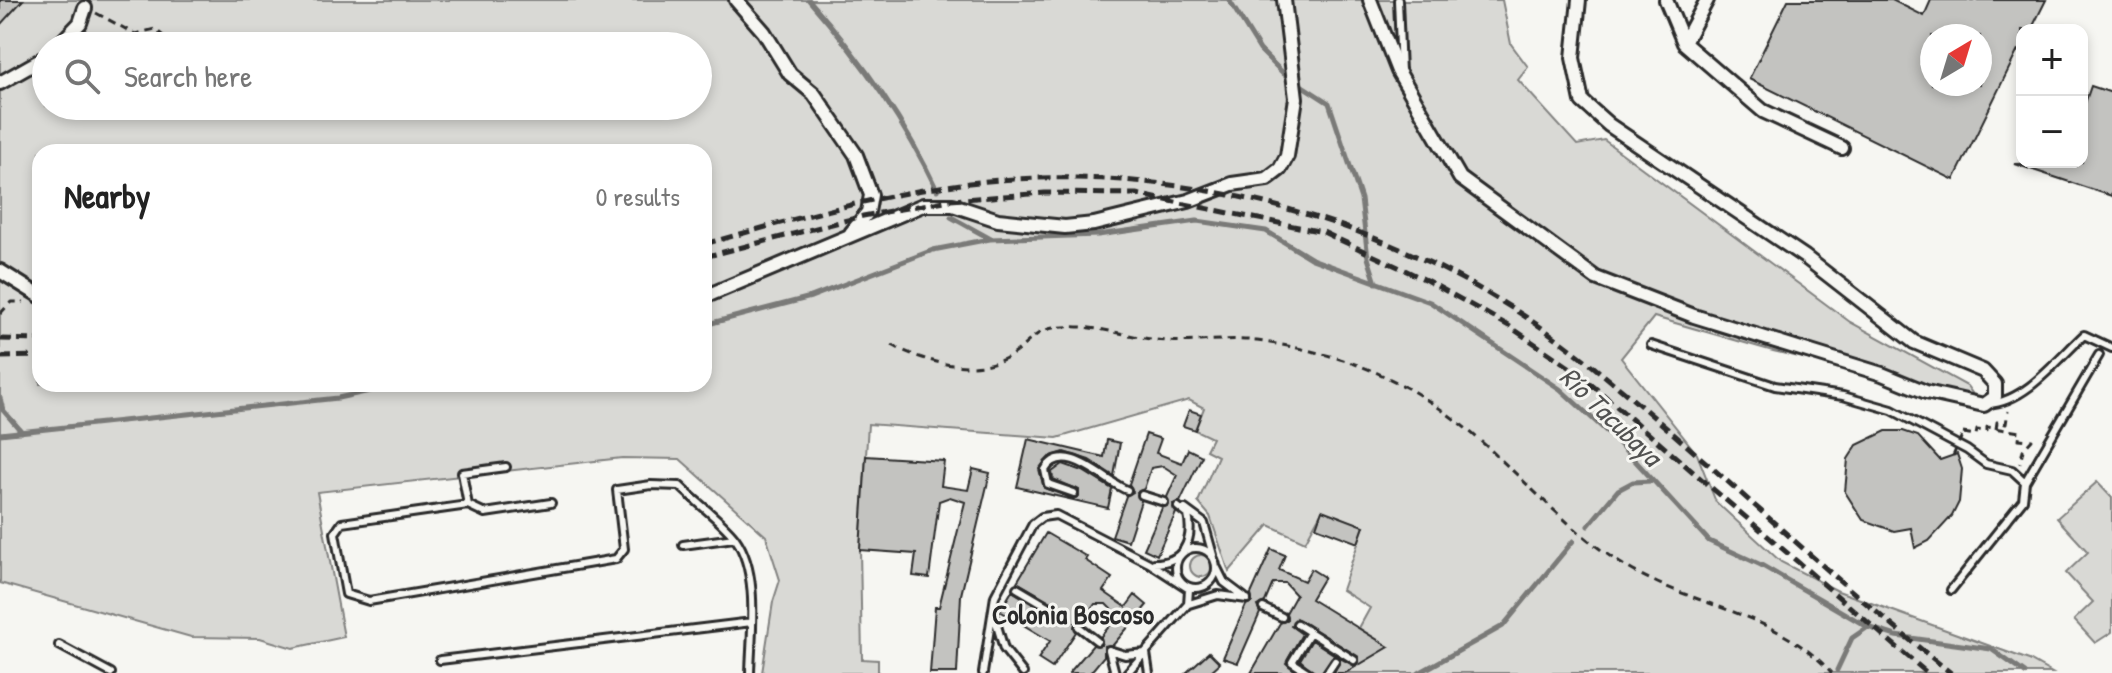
<!DOCTYPE html>
<html lang="en">
<head>
<meta charset="utf-8">
<style>
	:root { --surface:#fff; --page:#f6f6f6; --text:#222; --muted:#767676; --line:#e0e0e0 }
	body { margin:0; font-family:"Patrick Hand",sans-serif; background:var(--page); color:var(--text) }
	.controls { position:absolute; right:24px; top:24px; display:grid; overflow:hidden; border-radius:16px; box-shadow:0 4px 12px #0003 }
	.controls button { width:72px; height:72px; display:grid; place-items:center; padding:0; border:0; border-bottom:2px solid var(--line); background:var(--surface); color:var(--text); font:40px sans-serif }
	.compass { position:absolute; left:1920px; top:24px; width:72px; height:72px; border-radius:50%; background:var(--surface); box-shadow:0 4px 12px #0003; rotate:38deg }
	.list { margin:0; padding:0; list-style:none }
	h2 { display:flex; justify-content:space-between; align-items:center; height:104px; margin:0; padding:0 32px; font-size:34px }
	h2 small { font-size:26px; font-weight:400; color:var(--muted) }
	.icon { flex:none; width:44px; height:44px; fill:none; stroke:currentColor; stroke-width:2; stroke-linecap:round; stroke-linejoin:round }
	.map { position:relative; flex:none; width:2112px; height:673px; overflow:hidden }
	.search { position:absolute; background:var(--surface); box-shadow:0 4px 12px #0003; left:32px; top:32px; width:680px; height:88px; display:flex; align-items:center; gap:20px; box-sizing:border-box; padding:0 28px; border-radius:44px; color:var(--muted); font-size:30px }
	.panel { position:absolute; background:var(--surface); box-shadow:0 4px 12px #0003; left:32px; top:144px; width:680px; height:248px; border-radius:24px }
	.map>svg:first-child { display:block }
	.green { fill:#d9d9d5; stroke:#828280; stroke-width:2; fill-rule:evenodd }
	.lines { fill:none; stroke-linecap:round; stroke-linejoin:round }
	.stream { stroke:#7a7a78; stroke-width:5 }
	.building { fill:#c3c3c0; stroke:#2b2b2b; stroke-width:2; fill-rule:evenodd }
	.service-casing { stroke:#2b2b2b; stroke-width:12 }
	.minor-casing { stroke:#2b2b2b; stroke-width:18 }
	.path { stroke:#2b2b2b; stroke-width:3; stroke-dasharray:8 6; stroke-linecap:butt }
	.service { stroke:#f6f6f2; stroke-width:6 }
	.minor { stroke:#f6f6f2; stroke-width:12 }
	.rail { stroke:#2b2b2b; stroke-width:5; stroke-dasharray:12 6; stroke-linecap:butt }
	.path-bridge { stroke:#2b2b2b; stroke-width:3; stroke-dasharray:8 6; stroke-linecap:butt }
	.labels { text-anchor:middle; dominant-baseline:central; stroke-width:6; stroke-linejoin:round; paint-order:stroke }
	.water-label { font-size:28px; font-style:italic; fill:#525251; stroke:#f6f6f2 }
	.neighbourhood-label { font-size:28px; font-weight:bold; fill:#2b2b2b; stroke:#f6f6f2 }
</style>
</head>
<body>
<div class="map">
<svg width="2112" height="673" viewBox="0 0 2112 673">
	<rect width="100%" height="100%" fill="#f6f6f2"/>
	<filter id="ink" filterUnits="userSpaceOnUse"><feTurbulence type="fractalNoise" baseFrequency=".0125" numOctaves="2"/><feDisplacementMap in="SourceGraphic" scale="16" xChannelSelector="R" yChannelSelector="G"/><feConvolveMatrix kernelMatrix="1 2 1 2 8 2 1 2 1" color-interpolation-filters="sRGB"/></filter>
	<g filter="url(#ink)">
		<path class="green" d="M0,0H1502L1511,44L1528,67L1518,80L1577,145L1604,140L1850,322L1967,386L1972,393L1968,396L1773,351L1654,317L1621,358L1697,454L1716,502L1781,562L1838,591L2029,660L2052,673H1345L1389,647L1359,628L1370,608L1342,590L1364,526L1322,511L1305,542L1269,525L1229,572L1210,516L1198,502L1218,456L1206,450L1212,438L1195,430L1204,408L1189,400L1057,438L868,424L860,549L862,659L878,660V673H762L773,602L780,580L766,536L680,459L622,458L317,492L344,637L293,648L260,638L191,637L0,583ZM46,46H698V106H46ZM40,152H704V384H40Z
			M2097,482L2112,498V632L2095,643L2074,620L2093,602L2066,573L2088,552L2057,518Z
			M1190 566a11 11 0 1 1 22 0a11 11 0 1 1-22 0Z"/>
		<g class="lines">
			<path class="stream" d="M809,0C859,57 905,122 937,190
				M1229,0L1260,50L1284,74L1329,103L1361,199L1368,258L1376,283
				M951,217L989,238
				M704,325L811,297L933,250L990,239L1098,235L1197,221L1266,231L1312,259L1430,302L1560,389L1617,441L1709,541L1761,565L1868,627L1896,636L1991,649L2025,673
				M0,398L3,410L22,432
				M0,434L338,398L401,384
				M1588,526L1618,490L1633,482L1651,481
				M1837,670L1852,638L1868,627
				M1419,673L1503,626L1573,541"/>
		</g>
		<path class="building" d="M0,0H23L0,25Z
			M1788,0H1892L1924,16L1931,0H2046L2031,30H2022V52L2018,50L1954,180L1749,79ZM1932,36H1980V84H1932Z
			M2091,86L2112,93V196L2015,164L2082,162V112Z
			M1189,410L1201,414L1195,430L1183,426Z
			M1886,431H1903L1918,436L1940,460L1957,454L1962,469L1959,502L1952,516L1929,541L1915,548L1911,528L1894,531L1863,520L1845,492L1848,459L1857,445Z
			M1146,434L1161,439L1156,453L1182,463L1188,449L1202,456L1180,502L1173,504L1176,513L1157,555L1144,549L1162,508L1169,505L1167,497L1177,475L1163,466L1151,468L1144,489L1137,492L1141,501L1128,541L1112,536L1126,496L1133,492L1129,484Z
			M1028,439L1104,457L1107,440L1120,443L1114,476L1089,460L1064,452L1049,457L1039,469L1044,488L1074,499L1079,496V490L1053,479L1052,472L1063,464L1083,471L1112,489L1108,508L1017,487Z
			M866,456L944,461L941,486L968,490L973,469L990,473L961,595L957,673H930L935,607H939L965,502L950,497L939,501L929,578L913,576L916,554L860,550Z
			M1322,510L1364,526L1358,543L1316,527Z
			M1046,533L1087,557L1085,560L1112,578L1103,591L1126,607L1135,595L1147,605L1113,645L1104,646V656L1090,673H1069L1093,645H1101V636L1118,616L1106,604H1095L1082,622L1075,623L1076,632L1052,668L1038,659L1050,641L1000,611L1012,591L1063,622L1071,619L1069,612L1017,582Z
			M1271,549L1285,555L1279,570L1304,581L1311,569L1324,577L1311,599L1389,647L1345,673H1334L1340,658L1355,666L1359,662V657L1296,618L1291,626L1302,634L1286,663L1298,673H1251L1280,623L1287,620L1286,613L1296,595L1285,583H1273L1265,602L1257,606L1260,613L1238,663L1223,658L1246,605L1252,602L1251,594Z
			M1312,640L1335,655L1321,673H1315L1300,660Z
			M1209,652L1220,663L1209,673H1186Z"/>
		<g class="lines">
			<defs>
				<path id="service" d="M1398,0L1401,72
					M1651,345L1775,386L1843,396L1892,410L1967,450L1986,464L2012,470L2025,482L2023,500L1951,590
					M1988,404C2026,402 2058,359 2084,335L2112,348
					M2025,482L2099,355
					M1074,493L1048,484L1045,470C1064,437 1108,484 1127,490
					M1142,495L1164,502
					M551,503L485,513L468,505L342,523L335,533L346,594L369,601L616,559L624,549L617,490L651,485L680,486C697,503 720,519 735,538C760,573 751,632 750,673
					M468,505L462,473L506,467
					M1185,509L1204,523L1213,555
					M683,545L734,538
					M1176 568a20 20 0 1 1 40 0a20 20 0 1 1-40 0Z
					M1154,563C1183,563 1194,541 1188,515L1178,507
					M1217,568L1224,582L1244,597
					M1017,588L1066,617
					M1189,604L1218,595L1247,599
					M1263,608L1282,617
					M993,612L1004,649L1023,673
					M1297,624L1354,660
					M1079,627L1097,641
					M59,645L111,673
					M1109,650L1125,655L1146,653L1149,673
					M1109,650L1115,673
					M440,660L752,622
					M983,673L995,596L1033,524L1042,517L1056,515L1149,563L1189,589L1188,604L1127,673
					M1309,673L1292,662L1310,632
					M1327,673L1335,661"/>
				<path id="minor" d="M736,0L764,32L790,74L814,94L856,155L871,195L868,212L851,233
					M1370,0L1398,71L1460,178L1596,278L1694,316L1882,374L1926,392L1984,405L1995,397V384L1983,371L1914,342L1805,257L1609,125L1582,101L1573,58L1579,0
					M1666,0L1684,43L1707,0
					M1684,43L1763,111L1842,148
					M58,46L80,23L85,8
					M0,83L46,57
					M0,271L40,296
					M704,297L923,205H953L998,220L1065,227L1094,224L1188,201L1232,184L1267,179L1280,169L1287,156L1296,98L1284,0"/>
			</defs>
			<use href="#service" class="service-casing"/>
			<use href="#minor" class="minor-casing"/>
			<path class="path" d="M96,13L135,34L155,29L175,46
				M0,314L11,302H24
				M892,345C925,363 979,377 1013,354C1027,345 1035,331 1053,328C1092,322 1128,338 1167,341C1197,343 1228,337 1257,341C1358,355 1423,386 1497,456C1537,493 1574,533 1620,563C1691,608 1773,609 1832,673
				M1996,429L1997,422L2006,424L2008,411
				M1963,433L1976,435L1977,430L1987,431V427L2020,432L2019,439L2032,440L2023,450L2020,464"/>
			<use href="#service" class="service"/>
			<use href="#minor" class="minor"/>
			<path class="rail" d="M704,244C796,219 892,190 988,181C1202,162 1422,228 1590,364C1713,463 1826,575 1951,673
				M704,257L863,216L950,200L1045,193L1136,194L1323,232L1426,280L1509,326L1578,373L1927,673
				M0,339L40,340
				M0,357L40,356"/>
			<path class="path-bridge" d="M1953,456L1963,433"/>
		</g>
	</g>
	<g class="labels">
		<g class="water-label">
			<text transform="translate(1611 416) rotate(44)">Río Tacubaya</text>
		</g>
		<g class="neighbourhood-label">
			<text x="1073" y="614">Colonia Boscoso</text>
		</g>
	</g>
</svg>
<div class="controls">
<button>+</button>
<button>−</button>
</div>
<svg class="compass" viewBox="-18 -18 36 36"><path d="M0-13l5 13h-10z" fill="#e53935"/><path d="M0 13l5-13h-10z" fill="#767676"/></svg>
<div class="search"><svg class="icon" aria-label="search" viewBox="0 0 24 24"><circle cx="10" cy="10" r="6"/><path d="M15 15l6 6"/></svg>Search here</div>
<section class="panel">
<h2>Nearby<small>0 results</small></h2>
<ul class="list">
</ul>
</section>
</div>
</body>
</html>
